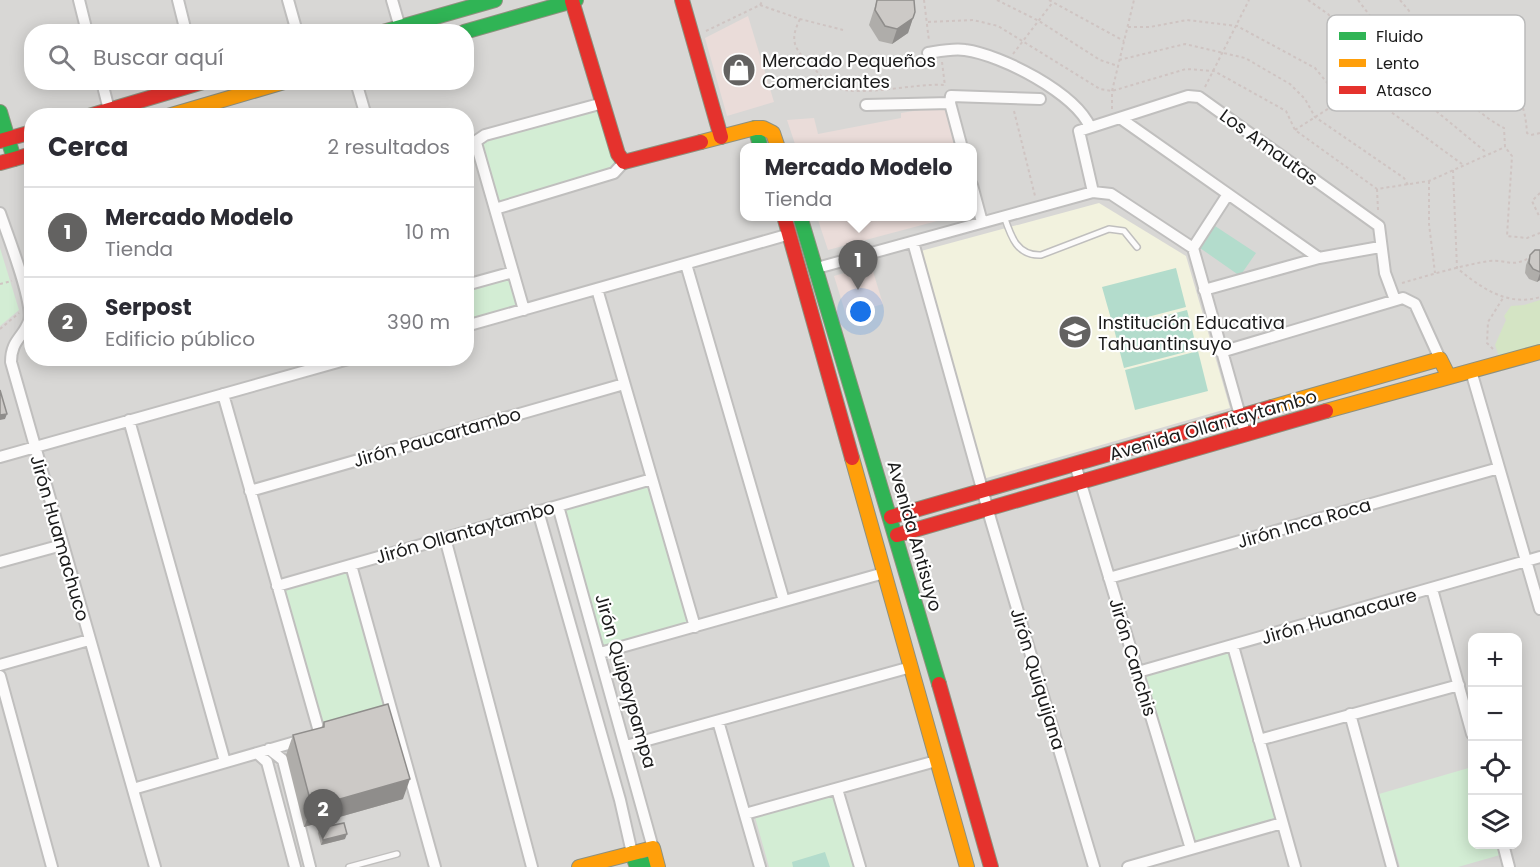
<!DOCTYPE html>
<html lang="es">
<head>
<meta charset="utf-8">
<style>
	:root { --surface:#fff; --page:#f7f7f7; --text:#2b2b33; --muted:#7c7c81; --line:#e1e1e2; --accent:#636261 }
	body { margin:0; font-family:Poppins,sans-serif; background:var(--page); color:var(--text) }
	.controls { position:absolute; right:18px; bottom:18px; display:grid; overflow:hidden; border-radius:12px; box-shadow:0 3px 15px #0003 }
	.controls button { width:54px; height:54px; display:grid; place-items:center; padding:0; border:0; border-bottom:2px solid var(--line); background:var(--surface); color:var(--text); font:30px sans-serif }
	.you { position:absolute; left:861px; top:312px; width:21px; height:21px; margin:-15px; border:4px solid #fff; border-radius:50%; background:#1a73e8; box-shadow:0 0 0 9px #1a73e833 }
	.badge { display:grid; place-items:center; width:39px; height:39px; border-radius:50%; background:var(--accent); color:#fff; font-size:20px; font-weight:700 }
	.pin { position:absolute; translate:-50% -50px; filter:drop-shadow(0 2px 3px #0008) }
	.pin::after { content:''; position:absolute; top:32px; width:21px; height:18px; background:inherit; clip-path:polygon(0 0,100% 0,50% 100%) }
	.popup { position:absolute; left:740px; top:143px; width:237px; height:78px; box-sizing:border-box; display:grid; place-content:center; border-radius:12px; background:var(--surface); filter:drop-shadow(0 2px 4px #0005); font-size:20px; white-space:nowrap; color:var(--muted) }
	.popup b { font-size:22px; color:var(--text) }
	.popup::after { content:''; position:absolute; left:50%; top:100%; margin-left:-12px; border:12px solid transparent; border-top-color:var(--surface) }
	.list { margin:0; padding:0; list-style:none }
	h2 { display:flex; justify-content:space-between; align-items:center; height:78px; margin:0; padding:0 24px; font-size:26px }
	h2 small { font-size:20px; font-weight:400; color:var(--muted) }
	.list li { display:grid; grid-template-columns:39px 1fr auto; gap:18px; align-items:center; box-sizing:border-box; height:90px; padding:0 24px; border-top:2px solid var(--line) }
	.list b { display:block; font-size:22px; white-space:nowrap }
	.list p { margin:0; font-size:20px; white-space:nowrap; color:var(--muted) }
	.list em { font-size:20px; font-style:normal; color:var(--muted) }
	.icon { flex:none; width:33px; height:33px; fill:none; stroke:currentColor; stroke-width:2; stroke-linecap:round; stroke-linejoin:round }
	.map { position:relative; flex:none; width:1540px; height:867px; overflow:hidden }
	.search { position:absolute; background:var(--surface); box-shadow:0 3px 15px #0003; left:24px; top:24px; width:450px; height:66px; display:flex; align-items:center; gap:15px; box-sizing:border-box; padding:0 21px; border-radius:24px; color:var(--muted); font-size:22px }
	.panel { position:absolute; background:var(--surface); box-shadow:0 3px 15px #0003; left:24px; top:108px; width:450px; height:258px; border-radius:24px }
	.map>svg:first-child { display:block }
	.residential { fill:#d8d7d5; fill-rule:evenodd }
	.commercial { fill:#eadcd9 }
	.education { fill:#f2f2de }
	.grass { fill:#d4e4c4 }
	.park { fill:#d3edd4 }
	.pitch { fill:#b3dccc }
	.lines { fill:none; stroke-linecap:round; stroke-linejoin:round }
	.lane-casing { stroke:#c0bfbe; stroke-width:8 }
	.street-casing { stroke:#c0bfbe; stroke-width:14 }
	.fast-casing { stroke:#8e907e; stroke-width:16 }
	.slow-casing { stroke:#8e907e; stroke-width:16 }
	.jam-casing { stroke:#8e907e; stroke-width:16 }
	.path { stroke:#cfc4c2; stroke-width:2; stroke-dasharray:3 3; stroke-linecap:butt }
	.lane { stroke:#fcfbfb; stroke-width:5 }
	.street { stroke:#fcfbfb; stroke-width:10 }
	.fast { stroke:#30b455; stroke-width:14 }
	.slow { stroke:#ff9f0a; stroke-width:14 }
	.jam { stroke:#e5322d; stroke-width:14 }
	.wall { fill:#afadaa }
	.shaded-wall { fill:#8f8d8b }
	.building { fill:#ccc9c6; stroke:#8f8d8b; stroke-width:1.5 }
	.labels { text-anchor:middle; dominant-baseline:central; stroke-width:4.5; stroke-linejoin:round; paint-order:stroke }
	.poi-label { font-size:18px; fill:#1b1b1b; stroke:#fff; text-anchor:start }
	.street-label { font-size:18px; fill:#1b1b1b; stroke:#fff }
	.key { fill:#fff; stroke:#bbb; stroke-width:1.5 }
	.key-label { font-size:16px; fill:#1b1b1b }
</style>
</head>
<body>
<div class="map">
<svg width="1540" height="867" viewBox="0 0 1540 867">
	<rect width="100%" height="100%" fill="#e9e7e3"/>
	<path class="residential" d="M0,0H1540V867H0ZM32,32H466V82H32ZM32,116H466V358H32ZM744,148H972V216H744ZM1472,638H1518V844H1472Z"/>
	<path class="commercial" d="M748,16L774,102L727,116L705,38Z
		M945,106L956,147H796L787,120L814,118L818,134L901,118V113Z
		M817,217V216L952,217L828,250Z
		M871,265L883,304L846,315L834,276Z"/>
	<path class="education" d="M1099,203L1186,256L1230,408L983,479L921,251Z"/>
	<path class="grass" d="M1540,300V344L1499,356L1495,345L1506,320L1504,316L1511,306L1524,305Z"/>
	<path class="park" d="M599,109L617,169L499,203L481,142Z
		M0,248L19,310L0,326Z
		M510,276L519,307L467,322V289Z
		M648,486L688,622L603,647L565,510Z
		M349,571L387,710L323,728L282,589Z
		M1230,650L1278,821L1193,845L1142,675Z
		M1472,767V844L1497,845L1500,855L1458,867H1400L1379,794Z
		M835,794L856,867H769L755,817Z"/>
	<path class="pitch" d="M1215,226L1256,253L1240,276L1200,248Z
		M1176,268L1186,307L1113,326L1102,287Z
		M1187,310L1197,349L1124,368L1114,329Z
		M1198,351L1208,391L1135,410L1125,370Z
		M825,852L830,867H793L792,862Z"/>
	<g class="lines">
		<defs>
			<path id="lane" d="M1004,216C1011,237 1017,256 1041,255L1109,229L1124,231L1137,247
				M349,867L397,854"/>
			<path id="street" d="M79,0L87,32
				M178,0L186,32
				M288,0L297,32
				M392,0L401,31
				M928,53C940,51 954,48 965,50C1002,55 1075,93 1090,127
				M102,82L109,110
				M356,82L366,116
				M866,105L950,103
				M1120,118L1319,258
				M476,143L524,310
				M466,148L485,135L603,103
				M962,148L950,103L951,96L1040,99
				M972,185L982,222
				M1093,192L1079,131L1188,96L1199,97L1379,226L1385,273L1395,300
				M495,209L614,173L624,162
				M0,213C7,234 34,302 29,321C23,338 11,340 11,362L155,867
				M913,242L991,521L1094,867
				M1193,248L1228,194
				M686,264L784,601
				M817,268L1093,192L1111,194L1193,248L1245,433
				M466,285L513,272
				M597,289L695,627
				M1204,290L1319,258L1380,247
				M466,326L790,234
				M1221,352L1403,298L1415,304L1440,359
				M1471,371L1540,609
				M223,394L320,735
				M129,420L225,762
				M0,457L352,358
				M1075,464L1191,849
				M250,491L624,384
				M558,506L653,848
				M538,511L620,800L632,853
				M445,538L532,867
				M0,562L62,545
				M351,565L435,867
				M1109,578L1499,468
				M277,586L652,479
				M1432,589L1472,734
				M1233,646L1295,867
				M600,653L884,573
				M0,665L89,640
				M1138,672L1540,557
				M0,676L52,867
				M1350,714L1392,867
				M718,721L760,867
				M1259,740L1459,685
				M626,746L911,667
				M269,749L283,760L310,867
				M257,753L267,762L295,867
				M133,789L302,740
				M837,789L860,867
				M745,814L936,761
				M1503,844L1509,867
				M1128,867L1282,823"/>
			<path id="fast" d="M383,32L495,0
				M464,32L576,0
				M0,112L14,159
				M755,128L761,148
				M800,216L939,684
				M632,853L637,867L656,862"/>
			<path id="slow" d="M168,116L284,82
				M701,142L755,128H763L773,133L778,148
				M1272,407L1440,359L1449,377
				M1326,411L1540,352
				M852,458L967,867
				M579,867L653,848L658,867"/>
			<path id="jam" d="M682,0L721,137
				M572,1L618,154L624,162L701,142
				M89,116L203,82
				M0,141L32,132
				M0,163L32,154
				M784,216L852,458
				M891,517L1272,407
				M897,535L1326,411
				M939,684L991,867"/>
		</defs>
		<use href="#lane" class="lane-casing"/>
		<use href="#street" class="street-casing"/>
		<use href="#fast" class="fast-casing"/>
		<use href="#slow" class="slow-casing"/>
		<use href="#jam" class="jam-casing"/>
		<path class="path" d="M924,0L929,41
			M997,0L1039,21L1100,60L1118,66
			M1049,0L1124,41
			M1308,0L1328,14L1359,47L1378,75L1391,112L1462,164
			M1358,0L1387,38L1400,62
			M1400,0L1410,12
			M760,5L800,19L843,30
			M800,19C790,39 793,48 809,63C817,71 827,85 837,88C863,97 914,83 945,85
			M928,22L973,20L998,26L1100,89L1112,91L1186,69L1214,71L1286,111L1295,130L1377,189L1429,181L1505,147
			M1128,27H1150L1187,20L1237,26L1315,68L1329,85L1334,105
			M706,31L760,5L763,0
			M1013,54L1053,2
			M1119,60L1185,44L1245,58L1290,84L1305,99L1315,117L1404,178L1408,185
			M942,62L945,86
			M1445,75C1457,93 1485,119 1504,128L1505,147L1512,156L1507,236L1527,238L1540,233
			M1205,87L1249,0
			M1413,92L1487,153
			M1112,109V91L1134,0
			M1014,111L1035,196
			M1295,130L1334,105L1387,100L1413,92L1463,61C1496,94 1523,72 1527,133L1531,135L1540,133
			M1453,170L1457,268C1481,288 1508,307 1540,297
			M1429,181V224L1435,273
			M1377,189L1378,210
			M1540,193L1532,201L1540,218
			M1402,283C1430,275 1459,266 1489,261C1506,259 1511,268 1529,258
			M0,284L12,281
			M0,329L19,313
			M1493,349L1487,343L1488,322L1503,298"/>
		<use href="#lane" class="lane"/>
		<use href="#street" class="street"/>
		<use href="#fast" class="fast"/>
		<use href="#slow" class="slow"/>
		<use href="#jam" class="jam"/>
	</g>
	<path class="wall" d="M877,0L915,12L908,33L892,44L879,41L869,25Z
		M1540,250V280L1537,282L1529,279L1525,273L1526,265L1530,255Z
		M324,722L403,799L304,827L286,755L293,735L321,728Z
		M320,828L345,839L321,845L318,833Z"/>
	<path class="shaded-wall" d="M913,18L908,33L892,44L897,29Z
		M1540,273V280L1537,282Z
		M7,414L5,419L0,420V415Z
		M410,779L403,799L304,827L312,807Z
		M347,834L345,839L321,845L323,840Z"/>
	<path class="building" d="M877,0H914L915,12L913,18L897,29L885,26L875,10Z
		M1535,250H1540V272L1533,269L1529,263L1530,255Z
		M0,390L7,414L0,415Z
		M388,704L410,779L312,807L293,735L324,727V722Z
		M344,823L347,834L323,840L320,828Z"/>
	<defs>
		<symbol id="shop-disc" viewBox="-11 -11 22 22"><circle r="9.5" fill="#636261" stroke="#fff"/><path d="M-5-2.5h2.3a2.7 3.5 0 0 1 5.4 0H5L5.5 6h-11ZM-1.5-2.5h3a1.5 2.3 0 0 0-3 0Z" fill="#fff"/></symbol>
		<symbol id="school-disc" viewBox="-11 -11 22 22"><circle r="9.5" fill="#636261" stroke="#fff"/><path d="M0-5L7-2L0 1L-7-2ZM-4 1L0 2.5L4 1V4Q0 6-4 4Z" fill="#fff"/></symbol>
	</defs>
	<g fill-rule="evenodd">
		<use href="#shop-disc" x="720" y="51" width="38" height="38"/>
		<use href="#school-disc" x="1056" y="313" width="38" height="38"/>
	</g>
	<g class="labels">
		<g class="poi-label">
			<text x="762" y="60">Mercado Pequeños<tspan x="762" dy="21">Comerciantes</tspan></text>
			<text x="1098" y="322">Institución Educativa<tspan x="1098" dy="21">Tahuantinsuyo</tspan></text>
		</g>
		<g class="street-label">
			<text transform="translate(1269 147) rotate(36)">Los Amautas</text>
			<text transform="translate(1213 425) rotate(-16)">Avenida Ollantaytambo</text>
			<text transform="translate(437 437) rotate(-16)">Jirón Paucartambo</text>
			<text transform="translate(1304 523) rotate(-16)">Jirón Inca Roca</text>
			<text transform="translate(465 532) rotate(-16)">Jirón Ollantaytambo</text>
			<text transform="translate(915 536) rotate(74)">Avenida Antisuyo</text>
			<text transform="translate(60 538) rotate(74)">Jirón Huamachuco</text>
			<text transform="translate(1339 616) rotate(-16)">Jirón Huanacaure</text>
			<text transform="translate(1133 657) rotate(73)">Jirón Canchis</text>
			<text transform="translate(1038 679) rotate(73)">Jirón Quiquijana</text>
			<text transform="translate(626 681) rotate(74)">Jirón Quipaypampa</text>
		</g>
	</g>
	<rect x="1327" y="15" width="198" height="96" rx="9" class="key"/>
	<rect x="1339" y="32" width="27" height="8" fill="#30b455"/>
	<rect x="1339" y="59" width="27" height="8" fill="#ff9f0a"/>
	<rect x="1339" y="86" width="27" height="8" fill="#e5322d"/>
	<g class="key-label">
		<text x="1376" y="42">Fluido</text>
		<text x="1376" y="69">Lento</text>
		<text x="1376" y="96">Atasco</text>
	</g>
</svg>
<div class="controls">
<button>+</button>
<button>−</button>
<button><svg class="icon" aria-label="locate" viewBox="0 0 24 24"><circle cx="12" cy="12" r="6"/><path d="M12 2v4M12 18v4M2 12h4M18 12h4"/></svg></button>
<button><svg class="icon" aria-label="layers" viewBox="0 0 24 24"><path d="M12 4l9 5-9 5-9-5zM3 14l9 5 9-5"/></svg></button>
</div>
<div class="you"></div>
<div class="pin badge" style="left:858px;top:290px">1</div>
<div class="popup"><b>Mercado Modelo</b>Tienda</div>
<div class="pin badge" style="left:323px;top:839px">2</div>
<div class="search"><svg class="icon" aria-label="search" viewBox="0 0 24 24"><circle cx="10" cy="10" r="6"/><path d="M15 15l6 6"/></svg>Buscar aquí</div>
<section class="panel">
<h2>Cerca<small>2 resultados</small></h2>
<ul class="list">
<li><span class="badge">1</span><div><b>Mercado Modelo</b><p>Tienda</p></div><em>10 m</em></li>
<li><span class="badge">2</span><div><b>Serpost</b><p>Edificio público</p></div><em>390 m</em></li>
</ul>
</section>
</div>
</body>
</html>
